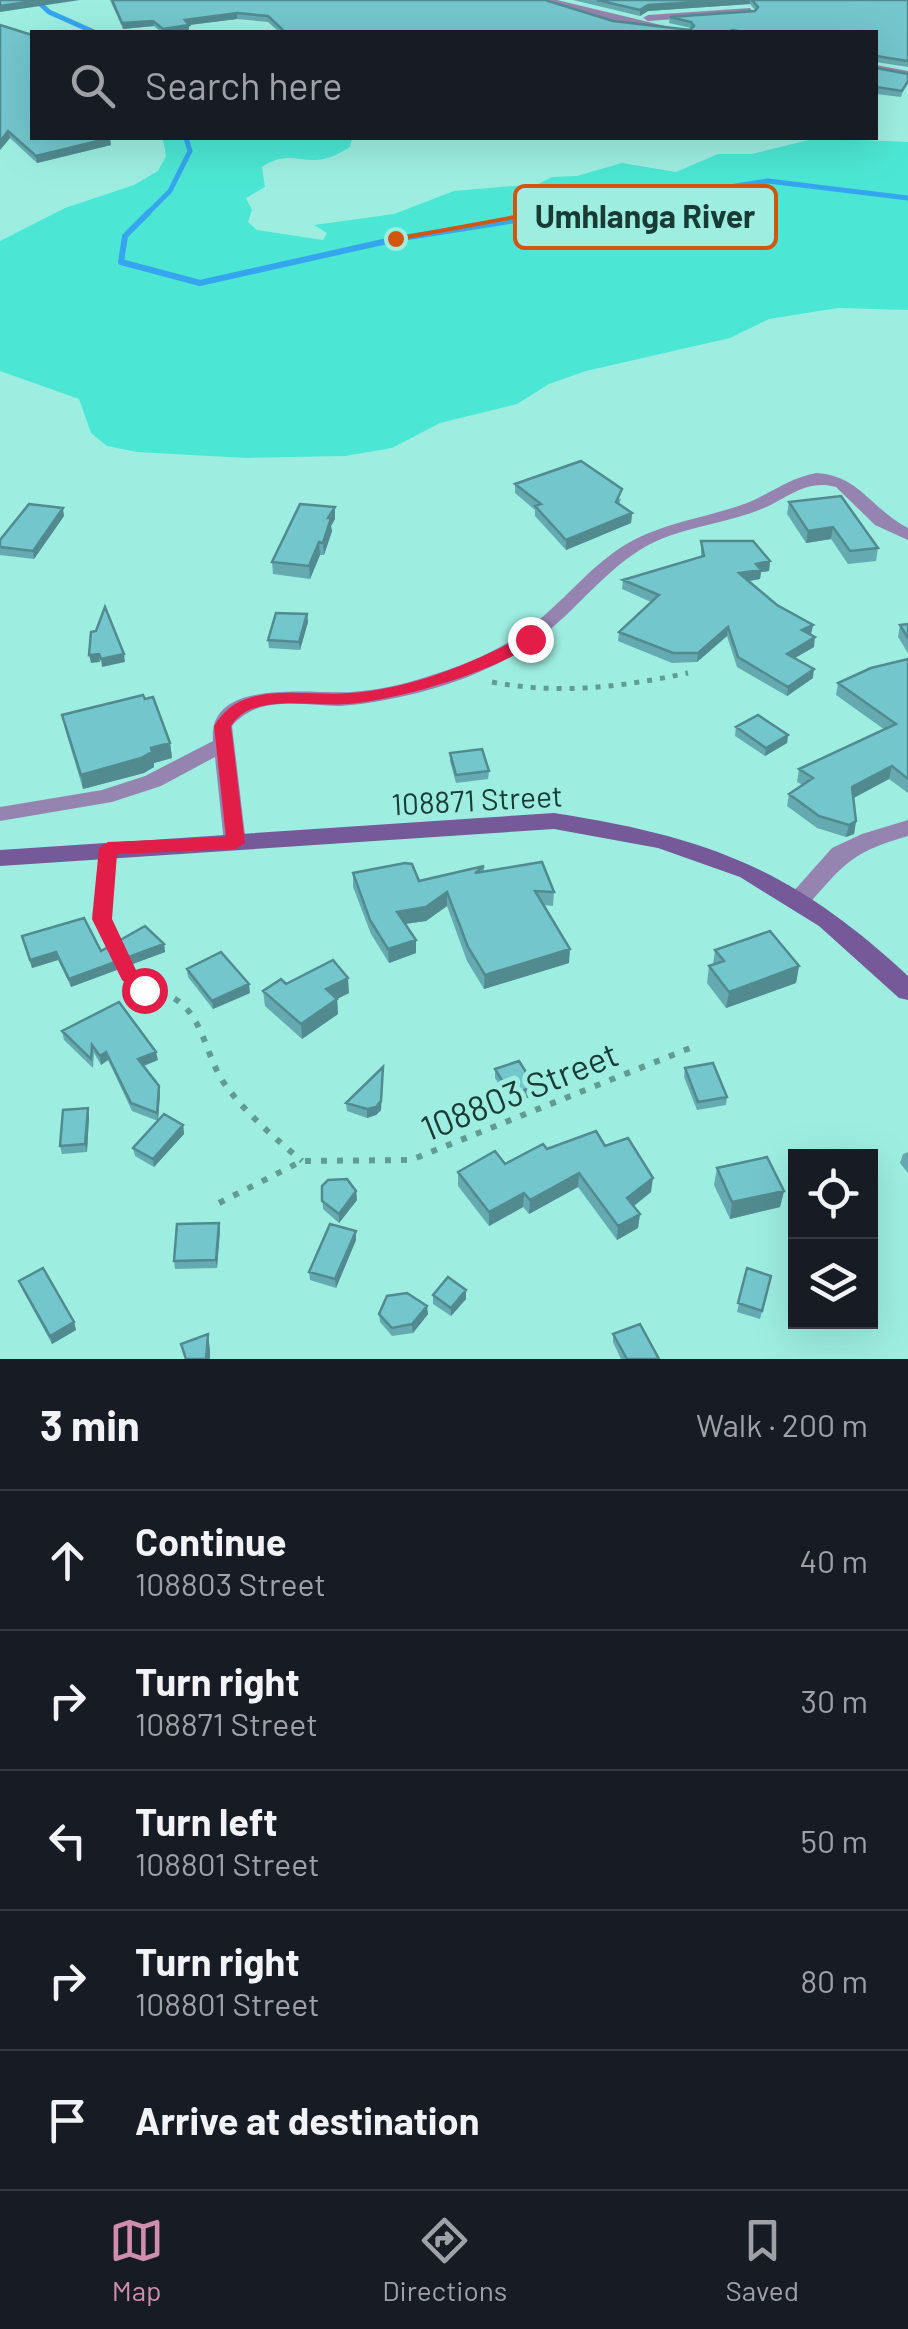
<!DOCTYPE html>
<html lang="en">
<head>
<meta charset="utf-8">
<style>
	:root { --surface:#171b24; --page:#242831; --text:#f1f3f6; --muted:#9ea1a6; --line:#363941; --accent:#cf8eac }
	body { margin:0; font-family:Barlow,sans-serif; background:var(--page); color:var(--text) }
	.controls { position:absolute; right:30px; bottom:30px; display:grid; overflow:hidden; border-radius:0px; box-shadow:0 10px 40px #0002 }
	.controls button { width:90px; height:90px; display:grid; place-items:center; padding:0; border:0; border-bottom:2px solid var(--line); background:var(--surface); color:var(--text); font:50px sans-serif }
	.stop { position:absolute; width:30px; height:30px; margin:-22px; border:8px solid #e11d48; border-radius:50%; background:#fff }
	.stop.end { background:#e11d48; border-color:#fff; box-shadow:0 2px 10px #0008 }
	.list { margin:0; padding:0; list-style:none }
	h2 { display:flex; justify-content:space-between; align-items:center; height:130px; margin:0; padding:0 40px; font-size:42px }
	h2 small { font-size:32px; font-weight:400; color:var(--muted) }
	.list li { display:grid; grid-template-columns:65px 1fr auto; gap:30px; align-items:center; box-sizing:border-box; height:140px; padding:0 40px; border-top:2px solid var(--line) }
	.list b { display:block; font-size:38px; white-space:nowrap }
	.list p { margin:0; font-size:32px; white-space:nowrap; color:var(--muted) }
	.list em { font-size:32px; font-style:normal; color:var(--muted) }
	.icon { flex:none; width:55px; height:55px; fill:none; stroke:currentColor; stroke-width:2; stroke-linecap:round; stroke-linejoin:round }
	.map { position:relative; flex:none; width:908px; height:1359px; overflow:hidden }
	.search { position:absolute; background:var(--surface); box-shadow:0 10px 40px #0002; left:30px; right:30px; top:30px; height:110px; display:flex; align-items:center; gap:25px; box-sizing:border-box; padding:0 35px; border-radius:0px; color:var(--muted); font-size:38px }
	.sheet { height:830px; background:var(--surface) }
	nav { display:flex; justify-content:space-around; align-items:center; box-sizing:border-box; height:140px; border-top:2px solid var(--line); background:var(--surface); font-size:28px; color:var(--muted) }
	nav a { display:grid; justify-items:center; gap:5px }
	nav .on { color:var(--accent) }
	.map>svg:first-child { display:block }
	.green { fill:#4ce7d4 }
	.lines { fill:none; stroke-linecap:round; stroke-linejoin:round }
	.stream-far1 { stroke:#35a5f0; stroke-width:5 }
	.stream { stroke:#35a5f0; stroke-width:6 }
	.path-far1 { stroke:#619c93; stroke-width:5; stroke-dasharray:5 8; stroke-linecap:butt }
	.path { stroke:#619c93; stroke-width:6; stroke-dasharray:6 10; stroke-linecap:butt }
	.street { fill:#9684b0; fill-rule:evenodd }
	.secondary { fill:#755998; fill-rule:evenodd }
	.wall { fill:#64aab0 }
	.shaded-wall { fill:#518b90 }
	.building { fill:#74c6cd; stroke:#518b90; stroke-width:2.5 }
	.route { fill:#e11d48 }
	.labels { text-anchor:middle; dominant-baseline:central; stroke-width:10; stroke-linejoin:round; paint-order:stroke }
	.street-label { font-size:30px; fill:#193b36; stroke:#9deee1 }
	.near-street-label { font-size:35px; fill:#193b36; stroke:#9deee1 }
	.leader { fill:none; stroke:#d35610; stroke-width:4 }
	.callout-dot { fill:#d35610; stroke:#9deee1; stroke-width:4 }
	.callout { fill:#9deee1; stroke:#d35610; stroke-width:4 }
	.callout-label { font-size:32px; text-anchor:middle; font-weight:bold; fill:#193b36 }
</style>
</head>
<body>
<div class="map">
<svg width="908" height="1359" viewBox="0 0 908 1359">
	<rect width="100%" height="100%" fill="#9deee1"/>
	<path class="green" d="M163,138H352L350,147C306,176 296,144 262,167L265,187L246,198L252,210L248,222L257,230L323,240L327,233L314,225L394,214L454,191L538,184L552,177L577,176L622,163L676,172L718,154H752L817,138L908,142V310L838,308L769,319L730,338L586,371L549,384L517,404L440,423L392,448L345,456L246,458L137,452L107,446L91,433L79,399L0,371V241L65,208L134,185L158,171L166,156Z"/>
	<g class="lines">
		<path class="stream-far1" d="M36,0L49,12L94,32
			M145,216L170,191L190,151L186,138
			M544,216L768,181L908,198"/>
		<path class="stream" d="M148,213L125,236L121,262L200,283L396,239L560,213"/>
		<path class="path-far1" d="M492,682C559,695 622,687 688,673"/>
		<path class="path" d="M105,872L102,919L116,948
			M123,963C141,994 163,985 185,1007C205,1028 208,1060 224,1083C245,1113 275,1138 302,1161
			M219,1203L302,1161L411,1160L690,1048"/>
		<path class="street" d="M541,0H557L690,32C655,34 572,17 541,0Z
			M750,8L754,13L648,21L643,18L648,15Z
			M876,65L908,71V77L876,71Z
			M816,473C859,475 871,509 908,528V540L875,525L836,487C805,478 786,500 759,510C721,525 679,527 643,548C595,577 564,628 514,655C475,677 430,692 385,700C370,703 355,705 340,706C304,706 258,694 232,726L246,843L243,848H227L224,843L215,757L161,786L112,802L0,821V807L102,790L145,776L213,741C207,676 314,695 352,692C377,690 402,685 426,677C464,665 503,650 534,624C562,602 584,574 613,553C653,523 701,520 747,503C771,493 790,478 816,473Z
			M908,820V836C852,852 845,863 808,905H792L788,899L792,893L832,848L862,834Z"/>
		<path class="secondary" d="M554,813C708,837 793,869 908,976V1000L899,998L819,926L740,877L658,848L554,829L0,866V850Z"/>
	</g>
	<path class="wall" d="M110,0H545L613,21L690,30L691,28L669,23L670,17L755,10L750,4L648,11L640,16L573,0H908V67L876,62V32H279L268,22L237,19L189,25V31L161,32L154,26L123,29Z
		M0,25L32,138L111,145L37,163L10,138L0,150Z
		M876,63V68L908,74L901,97L876,94Z
		M515,484L621,499L619,504L632,513L631,523L566,550L535,516V510L515,493Z
		M789,502L878,548L876,561L848,564L831,539L806,543L787,514Z
		M335,507V519L331,526L332,531L324,555H320L310,579L273,574L272,562Z
		M64,516L34,559L0,555V540Z
		M701,541L770,561L769,571L761,572L760,579L748,581L811,635L814,647L795,658L813,678L787,696L737,667L727,636L697,662L672,663L618,641L619,632L651,602L622,589L623,580L701,556Z
		M307,614L308,622L300,650L269,648L268,640Z
		M908,624V653L898,637L900,625Z
		M908,659V793L889,779L853,798L856,821L854,834L846,837L817,828L787,806L789,794L803,785L797,782L799,769L885,730L836,695L838,683Z
		M62,715L170,743L172,758L154,763V767L144,773L83,789L65,729Z
		M736,727L788,735L787,743L765,756L735,736Z
		M450,753L489,771L488,779L456,783L450,761Z
		M484,866V871L554,892L553,906L544,905L569,963L484,989L467,961L447,906L426,921L405,924L416,940V953L389,963L371,934L353,887V873L419,881Z
		M22,936L101,951L164,944L165,952L71,987L58,960L32,968Z
		M715,950L799,966L796,983L726,1008L707,983L709,966L713,965Z
		M187,969L250,993L213,1009L188,977Z
		M286,984L349,993L337,999L338,1014L302,1039L265,1006L263,991Z
		M62,1031L158,1060L144,1066L160,1094L158,1120L183,1125L184,1134L154,1167L135,1156L133,1148L158,1121L132,1111L108,1060L101,1065L94,1053L93,1068L64,1040Z
		M383,1067L381,1110L376,1115L367,1118L347,1111L346,1103Z
		M685,1068L727,1097L726,1105L697,1110L684,1077Z
		M495,1069L535,1086V1095L511,1104L495,1078Z
		M89,1117L87,1152L62,1154L60,1146Z
		M605,1146L651,1192L634,1206L640,1214L638,1228L617,1240L578,1187L529,1214L523,1207L489,1226L458,1186V1172Z
		M908,1152V1173L900,1163L903,1154Z
		M717,1168L784,1191L780,1207L730,1219L714,1185Z
		M322,1186L356,1191L357,1200L339,1223L323,1209Z
		M219,1223L220,1231L217,1268L175,1269L174,1261Z
		M356,1240L336,1288L310,1280L309,1272Z
		M747,1268L771,1276L760,1319L737,1312Z
		M19,1281L74,1322L76,1330L52,1344L22,1289Z
		M433,1295L466,1299L451,1316L433,1304Z
		M379,1314H428L413,1333L392,1336L380,1322Z
		M613,1334L659,1359H621L613,1342Z"/>
	<path class="shaded-wall" d="M41,0H80L0,12V6Z
		M728,0H750V4L648,11L640,16V10L648,5Z
		M237,13V19L189,25V31L163,32V29L185,20Z
		M153,21L154,26L123,29L122,23Z
		M8,131L10,138L0,150V142Z
		M110,138L111,145L37,163L36,156Z
		M335,507V519L331,526L332,531L324,555L323,543L328,518Z
		M63,508L64,516L34,559L33,551Z
		M632,513L631,523L566,550V540Z
		M833,527L831,539L806,543L808,531Z
		M319,542L320,555L310,579L309,566Z
		M770,561L769,571L761,572L760,579L738,583L739,573L756,564Z
		M307,614L308,622L300,650L299,642Z
		M813,625L811,635L802,630Z
		M728,627L727,636L697,662L698,653Z
		M815,637L814,647L786,663L787,654Z
		M99,654L100,662L91,663L89,655Z
		M124,654L125,662L102,667L101,659Z
		M814,669L813,678L787,696L788,687Z
		M788,735L787,743L765,756L766,748Z
		M170,743L172,758L154,763V767L144,773L83,789L81,775L151,748Z
		M892,766L889,779L850,800L852,787Z
		M856,821L854,834L846,837L849,825Z
		M447,892V906L426,921L397,925V912Z
		M416,940V953L389,963L388,949Z
		M164,944L165,952L71,987L69,979Z
		M570,949L569,963L484,989L485,975Z
		M56,952L58,960L32,968L30,960Z
		M799,966L796,983L726,1008L729,992Z
		M348,978L349,993L337,999L338,1014L302,1039L301,1024L326,989Z
		M249,984L250,993L213,1009L212,1001Z
		M106,1052L108,1060L101,1065L100,1056Z
		M156,1052L158,1060L140,1067L138,1059Z
		M383,1067L381,1110L376,1115L367,1118V1109Z
		M159,1086L160,1094L158,1121L157,1113Z
		M535,1086V1095L511,1104V1095Z
		M88,1108L89,1117L87,1152L85,1144Z
		M183,1125L184,1134L154,1167L153,1159Z
		M579,1173L578,1187L529,1214L530,1200Z
		M653,1178L651,1192L626,1212L627,1198Z
		M356,1191L357,1200L339,1223V1214Z
		M784,1191L780,1207L730,1219L732,1202Z
		M524,1193L523,1207L489,1226V1212Z
		M640,1214L638,1228L617,1240L618,1226Z
		M219,1223L220,1231L217,1268L216,1260Z
		M356,1231V1240L336,1288L335,1279Z
		M466,1290V1299L451,1316V1308Z
		M427,1306L428,1314L413,1333L412,1324Z
		M74,1322L76,1330L52,1344L50,1336Z
		M208,1334L210,1350V1359H206Z"/>
	<path class="building" d="M0,0H41L0,6Z
		M112,0H545L613,21L690,30L694,26L691,22L670,17L755,11L758,7L752,0H908V61L876,56V32H742L733,30L727,32H285L268,16L237,13L185,20L189,25L163,29L153,21L122,23Z
		M597,0H728L648,5L640,10Z
		M0,25L32,35V138H110L36,156L8,131L0,142Z
		M876,63V68L908,74V81L902,91L876,87Z
		M581,461L622,489L616,502L632,513L566,540L535,506L541,504L515,484Z
		M841,496L878,548L850,551L833,527L808,531L789,502Z
		M29,504L63,508L33,551L0,547V540Z
		M300,504L335,507L328,518H331L323,543L319,542L309,566L272,562Z
		M701,541H753L770,561L756,564L761,570L739,573L777,605L813,625L802,630L815,637L787,654L814,669L788,687L738,657L728,627L698,653H673L619,632L659,595L623,580L704,556Z
		M105,607L124,654L101,659L99,654L89,655L91,632L96,631Z
		M276,613L307,614L299,642L268,640Z
		M908,624V638L900,625Z
		M908,659V779L892,766L852,787L856,821L849,825L819,816L789,794L813,778L799,769L896,724L838,683L871,668Z
		M143,695L145,699L153,697L170,743L151,748L152,752L141,758L81,775L62,715Z
		M758,715L788,735L766,748L736,727Z
		M482,749L489,771L456,775L450,753Z
		M542,862L554,892L535,891L570,949L485,975L468,947L447,892L426,907L397,912L416,940L388,949L370,920L353,873L405,863L412,864L419,881L484,866L475,873Z
		M84,918L101,951L145,926L164,944L69,979L56,952L30,960L22,936Z
		M770,931L799,966L729,992L709,966L724,961L715,950Z
		M221,952L249,984L212,1001L187,969Z
		M333,960L348,978L326,989L337,999L301,1024L263,991L281,979L286,984Z
		M119,1002L156,1052L138,1059L159,1086L157,1113L131,1103L106,1052L100,1056L92,1045L91,1059L62,1031Z
		M519,1061L535,1086L511,1095L495,1069Z
		M713,1063L727,1097L698,1102L685,1068Z
		M383,1067L381,1101L376,1107L367,1109L346,1103Z
		M88,1108L85,1144L60,1146L63,1110Z
		M164,1114L183,1125L153,1159L133,1148Z
		M596,1131L605,1146L628,1138L653,1178L627,1198L640,1214L618,1226L579,1173L530,1200L524,1193L489,1212L458,1172L495,1151L505,1164L543,1144L547,1149Z
		M767,1157L784,1191L732,1202L717,1168Z
		M347,1179L356,1191L339,1214L322,1201V1186L328,1180Z
		M219,1223L216,1260L174,1261L177,1224Z
		M330,1224L356,1231L335,1279L309,1272Z
		M43,1268L74,1322L50,1336L19,1281Z
		M747,1268L771,1276L762,1311L738,1303Z
		M448,1277L466,1290L451,1308L433,1295Z
		M407,1293L427,1306L412,1324L392,1328L379,1314L387,1296Z
		M640,1324L659,1359H627L613,1334Z
		M208,1334L206,1359H186L181,1344Z"/>
	<path class="route" d="M525,635L538,639C505,670 394,701 348,704C319,706 282,699 255,708C244,711 237,717 231,726L245,843L236,849L117,854L112,919L136,970L154,990L144,997L122,980L92,919L99,848L108,842L226,837L214,726C223,712 233,703 249,698C279,688 318,696 350,693C410,689 472,664 525,635Z"/>
	<g class="labels">
		<g class="street-label">
			<text transform="translate(477 799) rotate(-3)">108871 Street</text>
		</g>
		<g class="near-street-label">
			<text transform="translate(519 1090) rotate(-22)">108803 Street</text>
		</g>
	</g>
	<path class="leader" d="M396 239L515 217"/>
	<circle class="callout-dot" cx="396" cy="239" r="10"/>
	<rect class="callout" x="515" y="186" width="261" height="62" rx="10"/>
	<g class="callout-label">
		<text x="645" y="228">Umhlanga River</text>
	</g>
</svg>
<div class="controls">
<button><svg class="icon" aria-label="locate" viewBox="0 0 24 24"><circle cx="12" cy="12" r="6"/><path d="M12 2v4M12 18v4M2 12h4M18 12h4"/></svg></button>
<button><svg class="icon" aria-label="layers" viewBox="0 0 24 24"><path d="M12 4l9 5-9 5-9-5zM3 14l9 5 9-5"/></svg></button>
</div>
<div class="stop" style="left:144px;top:990px"></div>
<div class="stop end" style="left:530px;top:639px"></div>
<div class="search"><svg class="icon" aria-label="search" viewBox="0 0 24 24"><circle cx="10" cy="10" r="6"/><path d="M15 15l6 6"/></svg>Search here</div>
</div>
<section class="sheet">
<h2>3 min<small>Walk · 200 m</small></h2>
<ul class="list">
<li><svg class="icon" aria-label="ahead" viewBox="0 0 24 24"><path d="M12 20V5M6 11l6-6 6 6"/></svg><div><b>Continue</b><p>108803 Street</p></div><em>40 m</em></li>
<li><svg class="icon" aria-label="right" viewBox="0 0 24 24"><path d="M7 20v-9h11M14 6l5 5-5 5"/></svg><div><b>Turn right</b><p>108871 Street</p></div><em>30 m</em></li>
<li><svg class="icon" aria-label="left" viewBox="0 0 24 24"><path d="M17 20v-9H6M10 6l-5 5 5 5"/></svg><div><b>Turn left</b><p>108801 Street</p></div><em>50 m</em></li>
<li><svg class="icon" aria-label="right" viewBox="0 0 24 24"><path d="M7 20v-9h11M14 6l5 5-5 5"/></svg><div><b>Turn right</b><p>108801 Street</p></div><em>80 m</em></li>
<li><svg class="icon" aria-label="arrive" viewBox="0 0 24 24"><path d="M6 21V4h12l-3 4 3 4H6"/></svg><div><b>Arrive at destination</b></div></li>
</ul>
</section>
<nav>
<a class="on"><svg class="icon" aria-label="map" viewBox="0 0 24 24"><path d="M3 6l6-2 6 2 6-2v14l-6 2-6-2-6 2zM9 4v14M15 6v14"/></svg>Map</a>
<a><svg class="icon" aria-label="directions" viewBox="0 0 24 24"><path d="M12 3l9 9-9 9-9-9zM9 14v-3h6M13 9l2 2-2 2"/></svg>Directions</a>
<a><svg class="icon" aria-label="saved" viewBox="0 0 24 24"><path d="M7 4h10v16l-5-4-5 4z"/></svg>Saved</a>
</nav>
</body>
</html>
